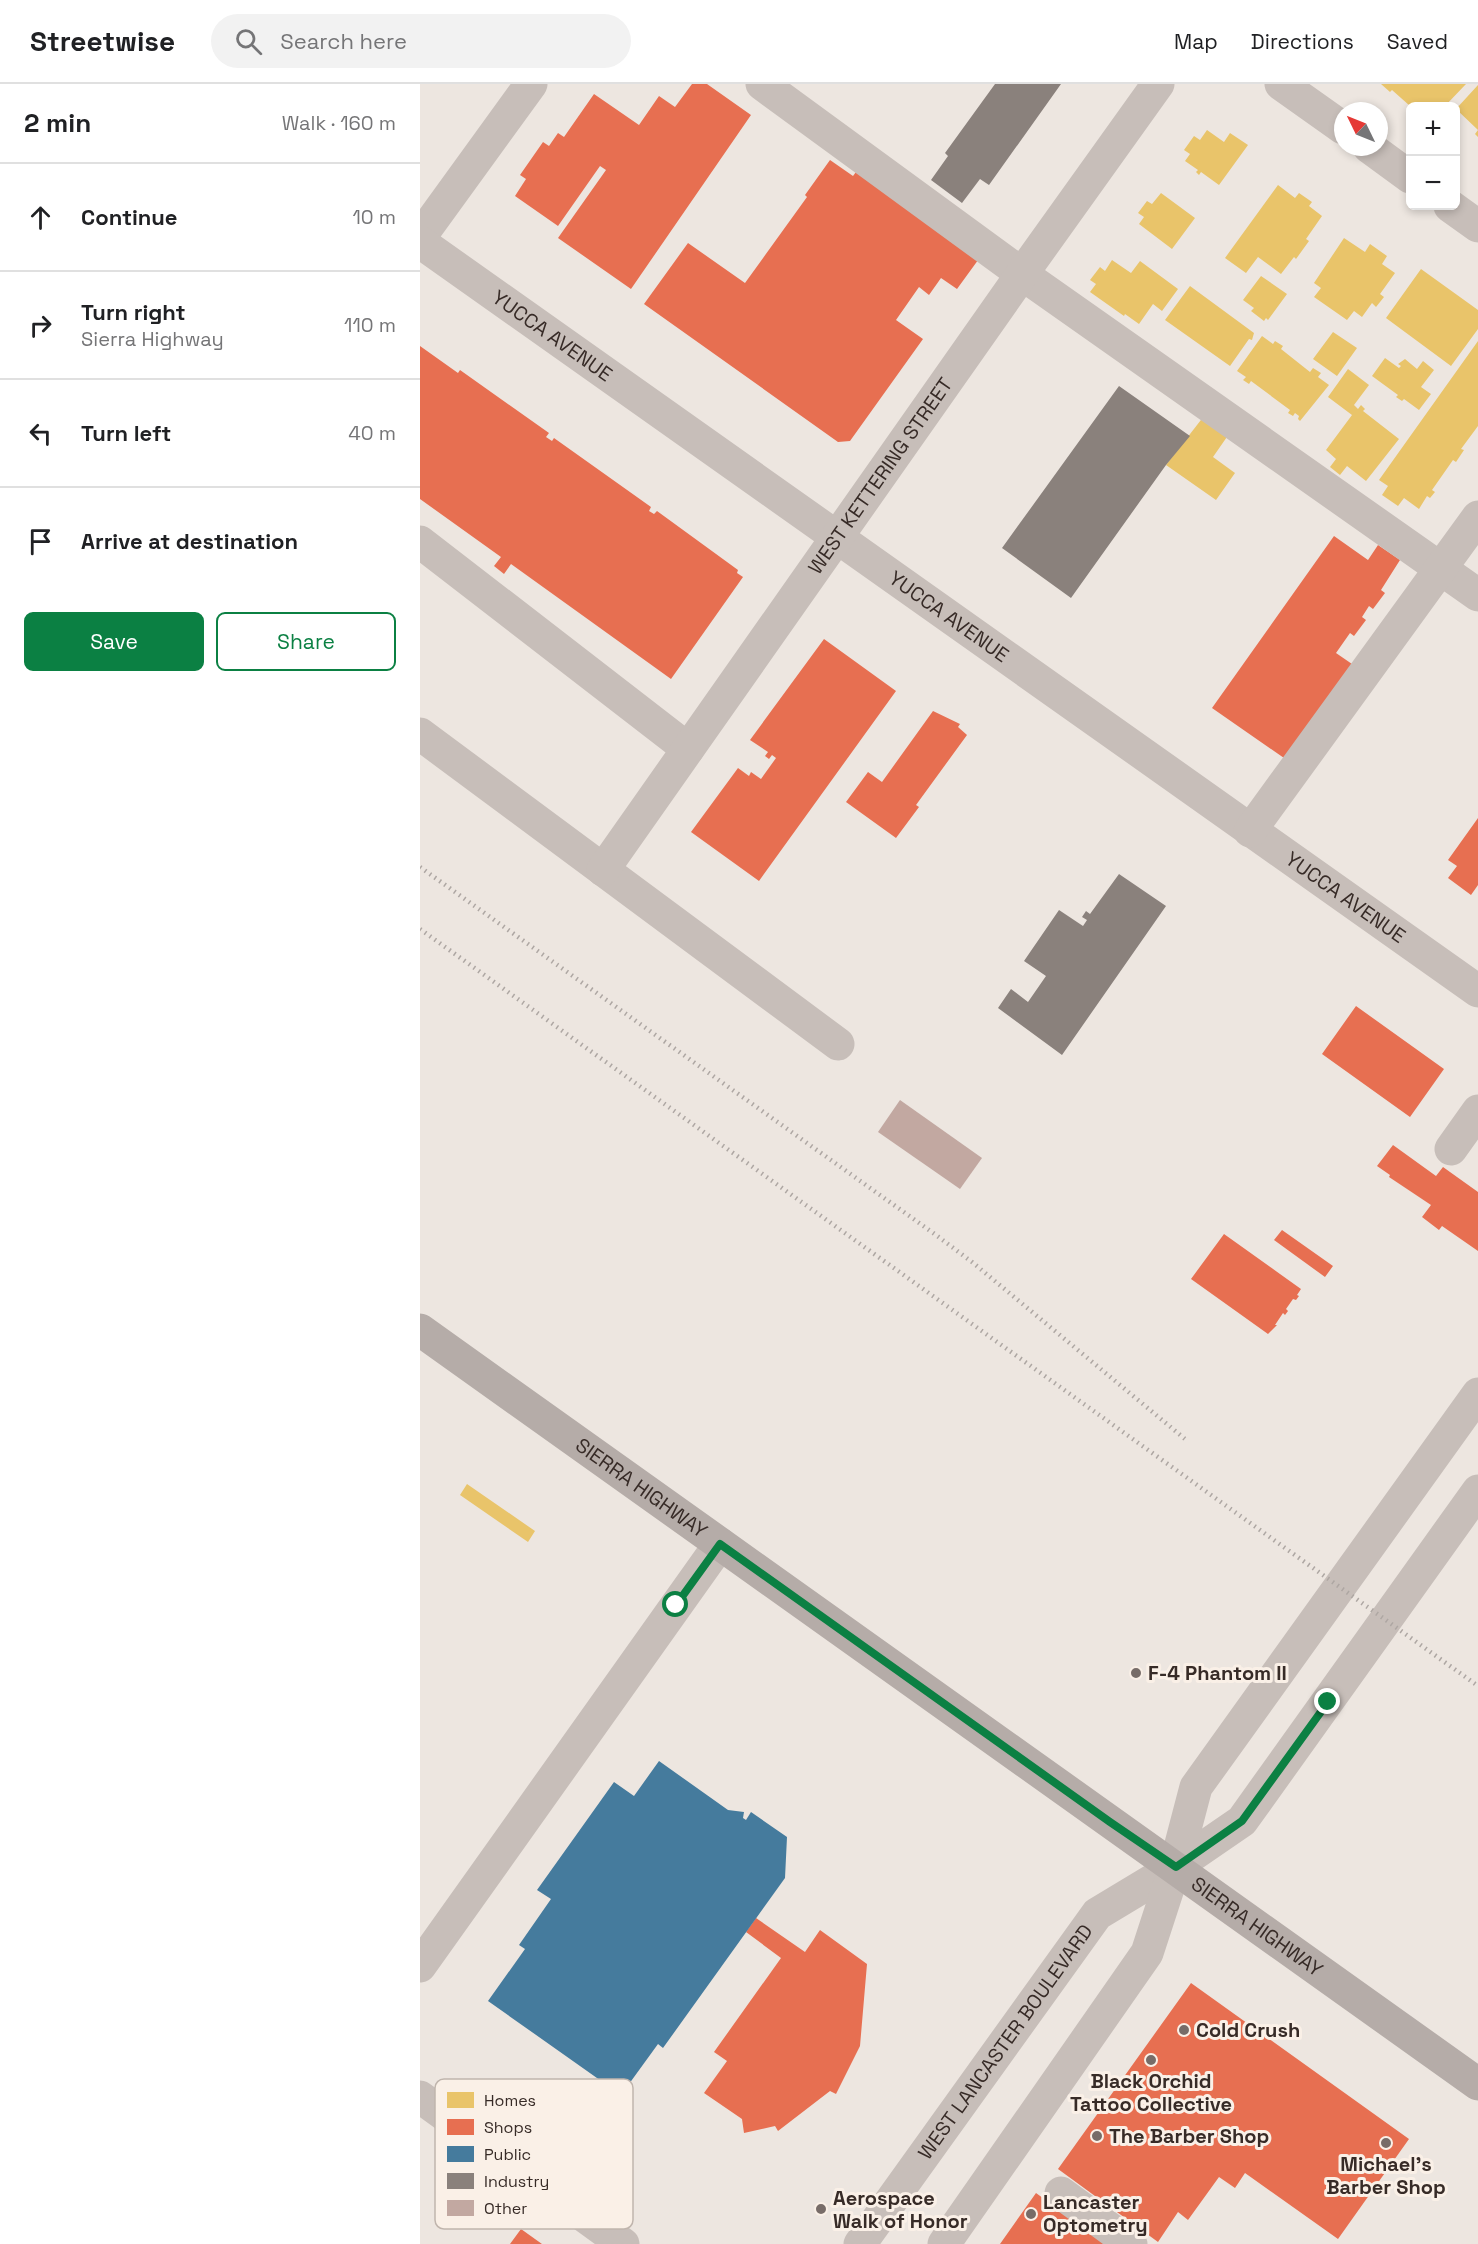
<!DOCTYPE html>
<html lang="en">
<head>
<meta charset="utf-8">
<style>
	:root { --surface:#fff; --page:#f2f2f2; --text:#202124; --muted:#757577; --line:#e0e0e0; --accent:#0b8043 }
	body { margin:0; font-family:"Space Grotesk",sans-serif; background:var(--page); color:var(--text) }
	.controls { position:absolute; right:18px; top:18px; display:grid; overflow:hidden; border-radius:9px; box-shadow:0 3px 9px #0003 }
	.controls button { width:54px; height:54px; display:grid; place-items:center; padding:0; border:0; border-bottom:2px solid var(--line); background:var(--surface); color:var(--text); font:30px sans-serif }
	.compass { position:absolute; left:914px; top:18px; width:54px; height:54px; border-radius:50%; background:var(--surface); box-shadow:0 3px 9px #0003; rotate:313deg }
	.stop { position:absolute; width:18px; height:18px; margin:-14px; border:4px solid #0b8043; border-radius:50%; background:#fff }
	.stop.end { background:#0b8043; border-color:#fff; box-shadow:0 2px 6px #0008 }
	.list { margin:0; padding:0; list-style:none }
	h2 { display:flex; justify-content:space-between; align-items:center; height:78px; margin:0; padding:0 24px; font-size:26px }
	h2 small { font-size:20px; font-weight:400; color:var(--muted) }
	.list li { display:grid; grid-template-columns:39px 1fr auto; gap:18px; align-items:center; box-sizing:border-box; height:108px; padding:0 24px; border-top:2px solid var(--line) }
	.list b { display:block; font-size:22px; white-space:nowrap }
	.list p { margin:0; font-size:20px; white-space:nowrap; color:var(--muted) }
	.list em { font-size:20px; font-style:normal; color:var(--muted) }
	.actions { display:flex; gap:12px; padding:18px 24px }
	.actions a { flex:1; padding:14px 0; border:2px solid var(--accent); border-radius:9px; text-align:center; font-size:21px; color:var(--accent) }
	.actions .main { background:var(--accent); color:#fff }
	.icon { flex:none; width:33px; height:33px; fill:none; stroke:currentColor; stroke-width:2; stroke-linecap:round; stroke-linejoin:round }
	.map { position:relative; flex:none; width:1058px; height:2160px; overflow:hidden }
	header { display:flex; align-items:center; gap:36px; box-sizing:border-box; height:84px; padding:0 30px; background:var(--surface); border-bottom:2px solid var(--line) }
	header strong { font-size:28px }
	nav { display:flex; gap:33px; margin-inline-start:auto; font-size:21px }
	.search { width:420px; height:54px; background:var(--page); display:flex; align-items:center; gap:15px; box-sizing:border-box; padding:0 21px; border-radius:33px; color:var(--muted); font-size:22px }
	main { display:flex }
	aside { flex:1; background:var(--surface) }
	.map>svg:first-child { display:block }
	.homes { fill:#e9c46a }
	.shops { fill:#e76f51 }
	.public { fill:#457b9d }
	.industry { fill:#8a817c }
	.building { fill:#c2a8a1 }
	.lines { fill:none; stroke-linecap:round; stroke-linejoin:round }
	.minor { stroke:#c7beb9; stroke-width:33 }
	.major { stroke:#b5aca8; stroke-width:33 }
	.rail { stroke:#aea7a3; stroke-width:4.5; stroke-dasharray:1.5 4.5; stroke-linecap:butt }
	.route { stroke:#0b8043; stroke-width:8 }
	.poi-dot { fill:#776c68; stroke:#faf0e7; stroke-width:2 }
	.labels { text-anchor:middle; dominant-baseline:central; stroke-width:6; stroke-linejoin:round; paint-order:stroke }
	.street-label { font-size:20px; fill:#372b27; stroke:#faf0e7 }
	.poi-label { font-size:20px; font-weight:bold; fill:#372b27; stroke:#faf0e7; text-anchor:start }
	.key { fill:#faf0e7; stroke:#c0b5ad; stroke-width:1.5 }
	.key-label { font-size:16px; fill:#372b27 }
</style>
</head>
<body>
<header>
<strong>Streetwise</strong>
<div class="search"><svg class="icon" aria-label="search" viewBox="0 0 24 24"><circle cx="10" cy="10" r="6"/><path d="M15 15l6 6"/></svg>Search here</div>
<nav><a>Map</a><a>Directions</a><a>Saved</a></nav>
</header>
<main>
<aside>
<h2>2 min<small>Walk · 160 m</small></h2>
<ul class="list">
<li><svg class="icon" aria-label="ahead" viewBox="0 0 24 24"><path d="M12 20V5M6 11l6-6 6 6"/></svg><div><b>Continue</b></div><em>10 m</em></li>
<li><svg class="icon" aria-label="right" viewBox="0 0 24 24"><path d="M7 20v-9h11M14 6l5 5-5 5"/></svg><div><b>Turn right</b><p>Sierra Highway</p></div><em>110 m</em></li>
<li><svg class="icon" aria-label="left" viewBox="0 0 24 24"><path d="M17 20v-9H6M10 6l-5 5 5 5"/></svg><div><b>Turn left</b></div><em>40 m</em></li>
<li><svg class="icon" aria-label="arrive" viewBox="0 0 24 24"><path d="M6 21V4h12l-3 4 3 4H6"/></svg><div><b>Arrive at destination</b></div></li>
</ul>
<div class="actions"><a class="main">Save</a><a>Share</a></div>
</aside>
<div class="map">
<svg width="1058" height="2160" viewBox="0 0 1058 2160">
	<rect width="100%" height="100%" fill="#ede6e0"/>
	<path class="homes" d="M961,0H1046L1025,22H990L972,6L970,8Z
		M1058,1V53L1055,50L1058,46L1036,25Z
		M787,46L804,58L810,49L828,61L799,101L781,88L779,91L776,88L778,86L765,77L770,70L764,66L774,52L780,56Z
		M858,101L875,114L879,109L892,118L889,122L902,132L886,155L889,157L876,175L874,173L861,190L838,173L826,189L805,174Z
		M741,109L775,134L752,165L719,140L724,133L718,129L727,117L732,120Z
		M924,154L945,168L950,160L967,172L962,180L975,189L960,210L964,213L956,223L952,219L942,233L934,227L927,236L894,213L901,204L894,199Z
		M692,176L711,189L720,177L758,205L742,227L733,220L719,240L705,230L704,232L670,208L676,200L670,196L680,183L685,187Z
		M1001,185L1058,226V245L1031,282L966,234Z
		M841,192L867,210L848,236L846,234L844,237L831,227L834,224L823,216Z
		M770,202L834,249L832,256L829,255L810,282L745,236Z
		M913,248L937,264L917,292L893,275Z
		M842,252L853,260L855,257L863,262L861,265L890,288L893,284L901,289L898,293L909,301L880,337L878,335L879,332L875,329L873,332L868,329L870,326L831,297L829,300L823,296L826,293L817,287Z
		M1058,257V342L1041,365L1044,366L1036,378L1033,376L1012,406L1015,408L1010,414L1007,412L999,425L984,414L978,422L962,411L968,402L959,396Z
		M965,274L979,284L981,282L978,280L985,275L997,285L1003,277L1014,286L1001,303L1011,310L999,326L984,315L982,317L976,313L978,311L952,292Z
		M928,285L949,301L934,321L938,325L941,321L945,325L943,327L979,355L946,397L927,382L920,391L910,383L916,375L906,366L932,331L908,313Z
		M784,332L809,350L793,373L815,389L796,416L746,381Z
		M47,1400L115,1447L108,1458L40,1411Z"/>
	<path class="shops" d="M272,0H287L331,31L211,205L138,154L186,86L180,82L138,142L95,112L106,95L100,91L123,58L129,62L138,49L144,53L174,10L219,41L239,12L255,23Z
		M410,76L433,92L439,84L561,172L537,205L521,194L509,211L499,203L476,236L503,255L430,357L418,358L224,220L268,159L325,199L387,113L385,111Z
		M0,262L38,289L40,286L129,349L126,353L132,357L134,354L231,423L229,427L234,430L237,427L318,486L317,489L323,493L251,595L91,480L84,490L74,482L81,473L0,415Z
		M914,452L948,476L958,461L980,476L961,506L965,509L953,525L949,522L942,533L946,536L934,552L930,549L916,569L932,580L864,674L792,624Z
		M404,555L476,607L339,797L271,748L318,684L329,692L331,688L341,695L356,674L352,671L349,675L345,672L348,668L330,656Z
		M513,627L540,640L538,643L547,651L496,721L499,723L476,754L426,718L448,688L462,698Z
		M1058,734V801L1051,811L1028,794L1037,782L1028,776Z
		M936,922L1024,985L990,1033L902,970Z
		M973,1061L1016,1092L1023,1083L1058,1108V1167L1022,1142L1019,1146L1002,1133L1011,1121L969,1093L970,1091L957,1082Z
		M862,1146L913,1182L905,1193L854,1156Z
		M804,1150L881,1205L877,1211L879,1212L876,1216L873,1215L866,1225L868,1227L865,1231L863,1229L855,1241H857L848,1250L771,1195Z
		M336,1834L385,1868L400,1846L447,1880L440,1962L416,2010L410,2007L358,2047L355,2042L324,2049L322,2035L284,2009L307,1977L294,1968L361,1874L326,1848Z
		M771,1899L989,2055L918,2155L825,2089L815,2104L799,2093L768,2136L758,2128L738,2158L638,2085Z
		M616,2109L686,2160H580Z
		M101,2145L122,2160H90Z"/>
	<path class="public" d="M239,1677L308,1726L324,1728L323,1734L326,1736L331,1728L367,1753L365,1794L243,1964L238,1960L201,2011L68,1917L105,1865L99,1861L131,1815L117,1806L194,1698L214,1712Z"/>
	<path class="industry" d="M575,0H641L569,101L560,95L542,119L511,96L528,72L525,69Z
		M699,302L770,352L746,381L651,514L582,464Z
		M699,790L746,822L642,971L578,924L591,905L608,918L626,892L604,877L639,826L663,842L667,836L662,833L666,827L670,830Z"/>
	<path class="building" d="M480,1016L562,1074L540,1105L458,1048Z"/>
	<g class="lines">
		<g class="minor">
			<path d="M342,0L602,190L1058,511"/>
			<path d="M861,0L923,44"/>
			<path d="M949,63L990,93"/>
			<path d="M1030,122L1058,142"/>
			<path d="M0,153L111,0"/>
			<path id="s1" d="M0,158L1058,907"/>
			<path d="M0,458L268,665"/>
			<path d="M0,650L418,960"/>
			<path d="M830,747L1058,433"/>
			<path id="s2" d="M183,786L602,190L738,0"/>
			<path d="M1031,1065L1058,1027"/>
			<path d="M0,1882L300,1460"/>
			<path d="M0,2013L203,2160"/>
			<path d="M641,2109L711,2160"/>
			<path id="s3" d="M440,2160L677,1830L755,1783L822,1737L1058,1407"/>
			<path d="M524,2160L727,1869L755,1783L776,1703L1058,1310"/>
		</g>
		<path class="major" id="s4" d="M0,1246L1058,2000"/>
		<path class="rail" d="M0,783L516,1151L552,1178L765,1355
			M0,845L1058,1602"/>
	</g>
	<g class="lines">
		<path class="route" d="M256,1521L300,1460L690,1738L756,1783L822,1737L908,1618"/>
	</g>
	<g class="poi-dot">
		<circle cx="716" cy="1589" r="6"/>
		<circle cx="764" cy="1946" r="6"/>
		<circle cx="731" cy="1976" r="6"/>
		<circle cx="677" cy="2052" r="6"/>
		<circle cx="966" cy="2059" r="6"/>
		<circle cx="401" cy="2125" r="6"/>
		<circle cx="611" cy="2130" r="6"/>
	</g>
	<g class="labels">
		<g class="street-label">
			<text stroke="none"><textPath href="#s1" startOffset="162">YUCCA AVENUE</textPath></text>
			<text stroke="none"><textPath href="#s2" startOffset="482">WEST KETTERING STREET</textPath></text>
			<text stroke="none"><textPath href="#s1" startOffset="648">YUCCA AVENUE</textPath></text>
			<text stroke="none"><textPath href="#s1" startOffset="1134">YUCCA AVENUE</textPath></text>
			<text stroke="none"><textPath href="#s4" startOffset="272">SIERRA HIGHWAY</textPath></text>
			<text stroke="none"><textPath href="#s4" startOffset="1028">SIERRA HIGHWAY</textPath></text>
			<text stroke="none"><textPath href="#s3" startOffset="249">WEST LANCASTER BOULEVARD</textPath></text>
		</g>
		<g class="poi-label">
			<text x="728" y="1589">F-4 Phantom II</text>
			<text x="776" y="1946">Cold Crush</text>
			<text x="731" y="1997" text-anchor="middle">Black Orchid<tspan x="731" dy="23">Tattoo Collective</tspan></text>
			<text x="689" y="2052">The Barber Shop</text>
			<text x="966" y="2080" text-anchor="middle">Michael's<tspan x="966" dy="23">Barber Shop</tspan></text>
			<text x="413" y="2114">Aerospace<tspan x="413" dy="23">Walk of Honor</tspan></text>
			<text x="623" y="2118">Lancaster<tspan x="623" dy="23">Optometry</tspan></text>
		</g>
	</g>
	<rect x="15" y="1995" width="198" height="150" rx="9" class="key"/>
	<rect x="27" y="2008" width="27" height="16" fill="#e9c46a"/>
	<rect x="27" y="2035" width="27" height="16" fill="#e76f51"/>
	<rect x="27" y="2062" width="27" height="16" fill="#457b9d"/>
	<rect x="27" y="2089" width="27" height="16" fill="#8a817c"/>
	<rect x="27" y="2116" width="27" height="16" fill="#c2a8a1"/>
	<g class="key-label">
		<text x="64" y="2022">Homes</text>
		<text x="64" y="2049">Shops</text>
		<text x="64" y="2076">Public</text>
		<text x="64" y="2103">Industry</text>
		<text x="64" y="2130">Other</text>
	</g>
</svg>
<div class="controls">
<button>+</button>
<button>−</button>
</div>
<svg class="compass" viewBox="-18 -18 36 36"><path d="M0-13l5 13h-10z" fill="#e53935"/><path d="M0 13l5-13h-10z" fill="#757577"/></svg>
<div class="stop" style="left:256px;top:1521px"></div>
<div class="stop end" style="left:908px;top:1618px"></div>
</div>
</main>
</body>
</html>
